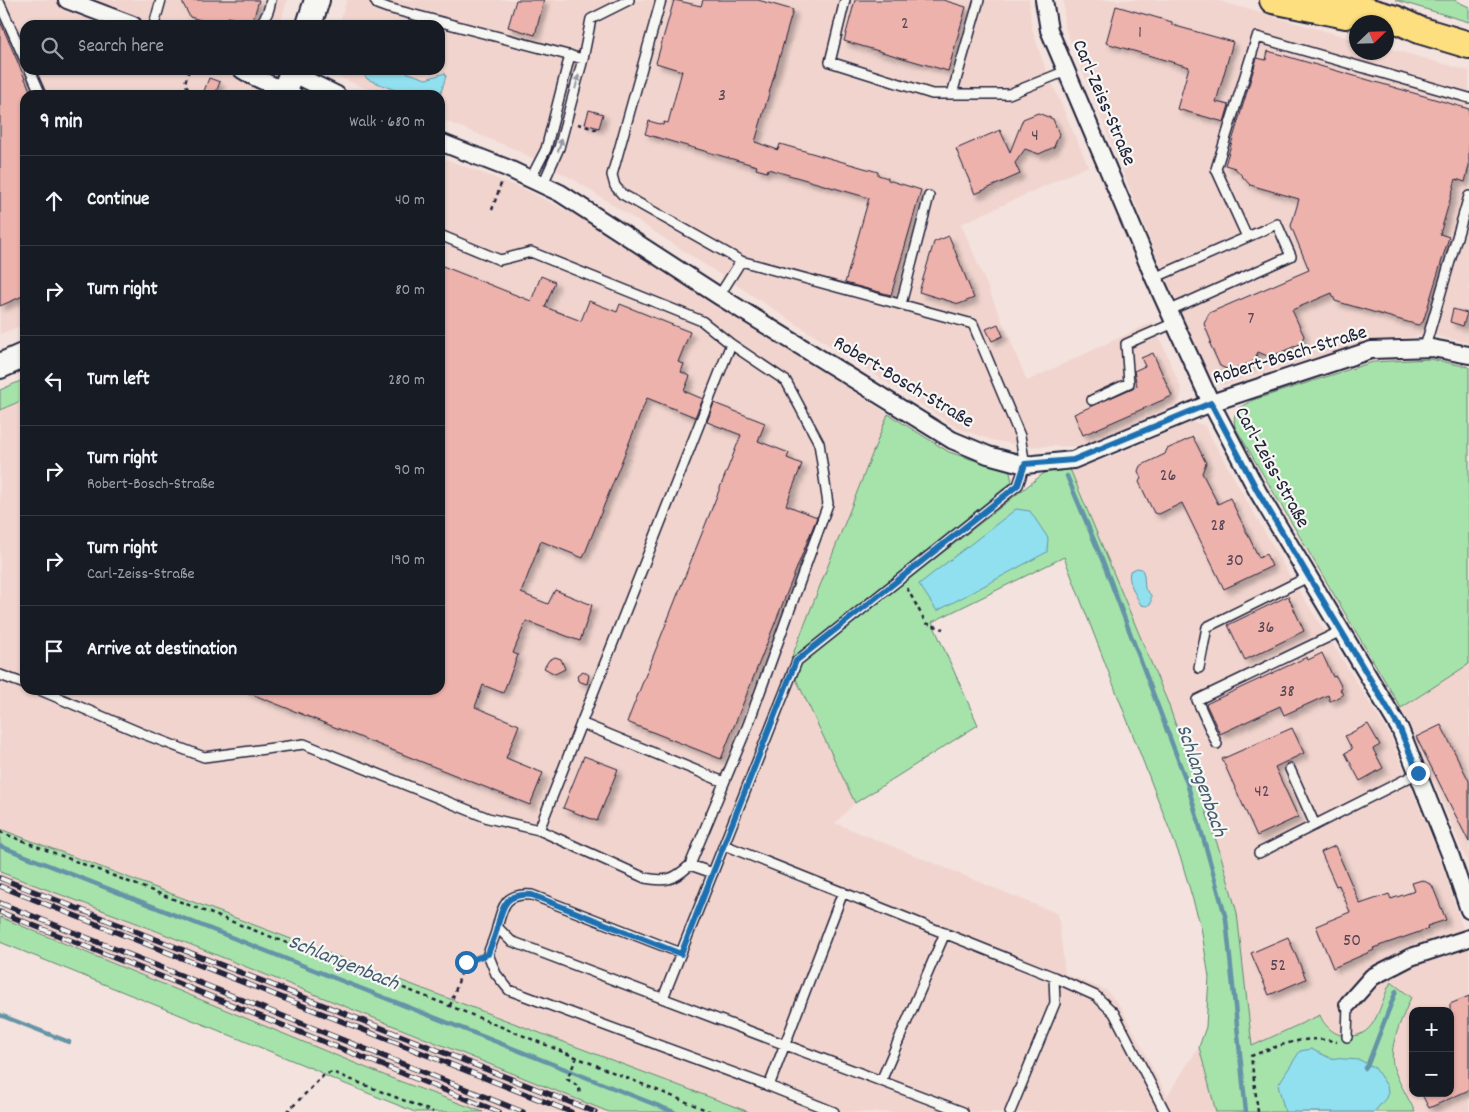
<!DOCTYPE html>
<html lang="en">
<head>
<meta charset="utf-8">
<style>
	:root { --surface:#171b24; --page:#242831; --text:#f1f3f6; --muted:#9ea1a6; --line:#363941 }
	body { margin:0; font-family:Dekko,sans-serif; background:var(--page); color:var(--text) }
	.controls { position:absolute; right:15px; bottom:15px; display:grid; overflow:hidden; border-radius:10px; box-shadow:0 1px 4px #0004 }
	.controls button { width:45px; height:45px; display:grid; place-items:center; padding:0; border:0; border-bottom:1px solid var(--line); background:var(--surface); color:var(--text); font:25px sans-serif }
	.compass { position:absolute; left:1349px; top:15px; width:45px; height:45px; border-radius:50%; background:var(--surface); box-shadow:0 1px 4px #0004; rotate:67deg }
	.stop { position:absolute; width:15px; height:15px; margin:-11px; border:4px solid #1f6fb2; border-radius:50%; background:#fff }
	.stop.end { background:#1f6fb2; border-color:#fff; box-shadow:0 1px 5px #0008 }
	.list { margin:0; padding:0; list-style:none }
	h2 { display:flex; justify-content:space-between; align-items:center; height:65px; margin:0; padding:0 20px; font-size:21px }
	h2 small { font-size:16px; font-weight:400; color:var(--muted) }
	.list li { display:grid; grid-template-columns:32px 1fr auto; gap:15px; align-items:center; box-sizing:border-box; height:90px; padding:0 20px; border-top:1px solid var(--line) }
	.list b { display:block; font-size:19px; white-space:nowrap }
	.list p { margin:0; font-size:16px; white-space:nowrap; color:var(--muted) }
	.list em { font-size:16px; font-style:normal; color:var(--muted) }
	.icon { flex:none; width:28px; height:28px; fill:none; stroke:currentColor; stroke-width:2; stroke-linecap:round; stroke-linejoin:round }
	.map { position:relative; flex:none; width:1469px; height:1112px; overflow:hidden }
	.search { position:absolute; background:var(--surface); box-shadow:0 1px 4px #0004; left:20px; top:20px; width:425px; height:55px; display:flex; align-items:center; gap:12px; box-sizing:border-box; padding:0 18px; border-radius:15px; color:var(--muted); font-size:19px }
	.panel { position:absolute; background:var(--surface); box-shadow:0 1px 4px #0004; left:20px; top:90px; width:425px; height:605px; border-radius:15px }
	.map>svg:first-child { display:block }
	.built { fill:#f1d4ce; fill-rule:evenodd }
	.green { fill:#a6e3aa; stroke:#648272 }
	.water { fill:#91e0ef; stroke:#6594a7 }
	.lines { fill:none; stroke-linecap:round; stroke-linejoin:round }
	.stream { stroke:#6594a7; stroke-width:4.5 }
	.building { fill:#edb2ac; stroke:#22223b; filter:url(#shadow) }
	.service-casing { stroke:#22223b; stroke-width:12 }
	.minor-casing { stroke:#22223b; stroke-width:20 }
	.secondary-casing { stroke:#22223b; stroke-width:28 }
	.primary-casing { stroke:#22223b; stroke-width:30 }
	.path { stroke:#22223b; stroke-width:2.5; stroke-dasharray:4 4; stroke-linecap:butt }
	.service { stroke:#f6f6f2; stroke-width:9 }
	.minor { stroke:#f6f6f2; stroke-width:16 }
	.secondary { stroke:#f6f6f2; stroke-width:24 }
	.primary { stroke:#fedf80; stroke-width:26 }
	.rail-casing { stroke:#22223b; stroke-width:5.5 }
	.rail { stroke:#f6f6f2; stroke-width:4; stroke-dasharray:11; stroke-linecap:butt }
	.oneway { fill:#9797a0 }
	.route { stroke:#1f6fb2; stroke-width:6 }
	.labels { text-anchor:middle; dominant-baseline:central; stroke-width:4.5; stroke-linejoin:round; paint-order:stroke }
	.number-label { font-size:18px; fill:#554657 }
	.street-label { font-size:20px; fill:#22223b; stroke:#f6f6f2 }
	.water-label { font-size:21px; font-style:italic; fill:#435b71; stroke:#f6f6f2 }
</style>
</head>
<body>
<div class="map">
<svg width="1469" height="1112" viewBox="0 0 1469 1112">
	<defs>
		<filter id="shadow"><feDropShadow dx="4.5" dy="4.5" stdDeviation="2.5" flood-color="#0004"/></filter>
	</defs>
	<rect width="100%" height="100%" fill="#f3e2dd"/>
	<filter id="ink" filterUnits="userSpaceOnUse"><feTurbulence type="fractalNoise" baseFrequency=".02" numOctaves="2"/><feDisplacementMap in="SourceGraphic" scale="10" xChannelSelector="R" yChannelSelector="G"/><feConvolveMatrix kernelMatrix="1 2 1 2 8 2 1 2 1" color-interpolation-filters="sRGB"/></filter>
	<g filter="url(#ink)">
		<path class="built" d="M0,0H287L280,25H25V70H266L257,95H25V324L0,334Z
			M347,0H1029L1031,26L1044,65L1088,166L961,224L1027,381L1153,322L1182,391L1178,404L1085,446H1024L992,440L957,428L573,179L517,150L440,119V95H383L336,76L331,70H440V25H339Z
			M1064,0H1215L1356,40V52H1386L1387,48L1469,71V343L1432,335L1369,341L1224,385L1212,380L1203,363L1161,267L1064,25Z
			M440,157L524,189L603,229L888,414L789,665L855,803L835,823L1058,914L1065,974L1106,990L1121,1007L1167,1096L1199,1047L1216,1112H749L0,829V410L25,399V690H440Z
			M1191,422L1204,425L1286,570L1389,734L1440,858L1469,948V1112H1415L1394,1067L1393,1053L1395,1040L1385,992L1374,1022L1362,1034L1347,1037L1337,1035L1329,1029L1320,1015L1252,1046L1237,913L1219,849L1168,703L1070,469L1108,458ZM1413,1011H1450V1093H1413Z
			M1469,664V866L1409,723L1401,708Z
			M0,872L134,922L609,1112H483L391,1078L0,917Z"/>
		<path class="green" d="M1395,0H1454L1469,7V22Z
			M1430,359L1469,367V664L1401,708L1235,427C1232,409 1239,408 1253,400L1373,362Z
			M25,379V399L0,410V390Z
			M888,414L949,452L986,464L1009,468L1012,482L791,659Z
			M1070,469L1168,703L1219,849L1237,913L1252,1046L1320,1015C1323,1024 1332,1033 1341,1035C1377,1043 1378,1005 1391,982L1411,997C1403,1018 1389,1042 1393,1065C1396,1078 1409,1099 1415,1112H1216L1199,1047L1206,1027L1209,977L1201,927L1181,859L1064,557L932,622L978,725L855,803L796,679L802,663L1048,470Z
			M0,829L749,1112H609L134,922L0,872Z
			M0,917L391,1078L483,1112H415L328,1077L316,1070L0,942Z"/>
		<path class="water" d="M361,70H400L426,79L445,73L446,76L440,96L407,95L367,79Z
			M1016,509L1030,511L1048,538L1047,552L937,611L919,584Z
			M1137,568L1142,569L1144,575L1145,589L1151,595V604L1147,606L1141,605C1136,596 1127,581 1130,571Z
			M1311,1049L1330,1058L1360,1060L1375,1068L1387,1086L1388,1092L1386,1098L1374,1112H1285L1278,1085L1300,1051Z"/>
		<g class="lines">
			<path class="stream" d="M1067,476L1104,564L1187,783L1207,851L1226,919L1246,1112
				M0,846L674,1112
				M0,1015L69,1042
				M1365,1068L1368,1064L1396,991"/>
		</g>
		<path class="building" d="M181,0H259L253,20L248,23L229,17L215,24L190,17Z
			M516,0H544L535,35L508,27Z
			M674,0L701,6L703,0H758L793,10L755,142L778,150L780,144L878,172V175L888,178V180L921,190L891,295L845,283L869,198L768,169L767,172L756,169L757,166L645,134L649,121L663,125L664,122L668,123L682,71L656,63Z
			M855,0H943L966,7L948,71L844,41Z
			M1116,6L1172,22V25L1233,42L1216,102L1229,105L1224,122L1177,109L1189,67L1106,43Z
			M0,21L32,95H25V295L0,306Z
			M1268,51L1469,109V166L1465,182L1456,179L1440,234L1449,237L1423,322L1418,325L1335,301L1332,293L1292,310L1304,336L1300,344L1270,357L1258,352L1254,361L1231,371L1220,366L1210,344L1211,341L1204,324L1209,313L1309,270L1291,226L1299,199L1250,185L1235,168L1225,165L1257,58L1266,60Z
			M209,78L220,82L215,95L204,91Z
			M589,110L603,114L599,128L585,124Z
			M1038,113L1053,119L1059,134L1054,147L1039,154L1025,149L1015,163L1020,174L975,194L956,149L1000,130L1010,152L1023,119Z
			M949,236L974,298L959,304L919,292L934,242Z
			M440,265L531,301L541,276L555,282L545,307L581,321L589,301L617,312L620,304L690,332L678,362L684,364L681,372L690,376L684,391L703,399L695,417L647,398L583,558L541,541L521,593L548,604L555,590L592,605L580,641L526,621L513,653L518,655L503,693L483,685L475,707L519,725L506,758L543,773L530,805L244,691L440,690Z
			M1453,309L1467,313L1463,326L1450,322Z
			M998,324L1003,336L992,341L986,329Z
			M1153,353L1172,396L1083,435L1074,414L1137,386L1134,371L1145,366L1141,358Z
			M714,403L765,423L758,441L789,453L787,458L802,464L786,505L817,517L721,759L627,722L741,435L707,422Z
			M1193,437L1206,463L1202,473L1218,504L1230,498L1259,558L1266,554L1272,566L1224,589L1182,503L1159,514L1154,513L1139,482L1141,478L1138,471L1140,466L1165,454L1167,449Z
			M1288,596L1304,631L1245,660L1228,625Z
			M1322,653L1333,677L1336,676L1342,688L1340,689L1343,695L1330,701L1328,695L1284,715L1280,706L1220,734L1206,704L1307,657L1308,660Z
			M555,657L561,659L565,669L555,674L544,668L549,660Z
			M583,671L589,675L587,684L578,681L577,675Z
			M1368,724L1380,745L1373,749L1383,768L1360,781L1345,753L1352,749L1345,736Z
			M1441,725L1469,781V842L1416,737Z
			M1292,728L1304,753L1275,767L1298,817L1257,836L1222,759Z
			M584,756L618,769L597,821L563,808Z
			M1335,846L1360,904L1389,894L1391,899L1415,891L1412,883L1422,880L1432,885L1446,920L1427,926L1428,929L1373,948L1374,950L1333,968L1316,926L1350,912L1339,885L1336,886L1321,852Z
			M1288,937L1306,979L1269,995L1251,953Z
			M1469,996V1090L1429,1108L1421,1093H1450V1004Z"/>
		<g class="lines">
			<defs>
				<path id="service" d="M375,0L377,4L388,8L583,59
					M661,0L612,175L615,186L622,194L741,261L973,324L1020,436L1025,465L1018,485L797,661L663,998
					M845,0L830,62L932,94H1009L1066,71
					M0,4L25,60
					M154,25L161,0
					M258,25C267,18 269,10 271,0
					M30,70L41,95
					M952,94L979,0
					M531,178L546,149L570,55
					M543,184L559,148L583,59L591,19L629,0
					M1247,237L1216,169L1257,37L1469,98
					M1154,278L1277,224L1291,256L1168,311
					M719,296L741,261
					M901,304L929,196
					M1425,347L1469,196
					M1092,400L1129,383L1126,344L1174,323
					M1199,668L1207,627L1308,577
					M0,675L25,684
					M40,690L141,733L204,757L304,744L488,818L539,830L645,878C666,882 674,880 690,865L748,725L828,504L819,443L786,381L731,344L702,321L531,252L500,260L440,235
					M581,723L724,782
					M1217,744L1197,700L1341,631
					M1290,769L1315,825
					M539,830L731,344
					M724,845L1054,977L1096,996L1114,1013L1165,1112
					M1259,853L1418,773
					M690,865L713,873
					M497,927L511,941L963,1112
					M681,953L532,895C505,893 503,905 497,928C495,937 491,945 488,954L496,974L509,990L769,1086L834,1112
					M1347,1037L1348,1004
					M881,1081L945,933
					M769,1086L843,892
					M1010,1112L1055,1003L1054,977"/>
				<path id="minor" d="M67,0L133,25
					M1044,0L1049,30L1154,278L1211,403L1258,492L1400,729L1450,854L1469,910
					M242,70L252,76L294,95
					M286,70L337,95
					M440,142L507,168L560,193L719,296L952,440L988,455L1025,465L1073,460L1211,403L1371,350L1432,348L1469,355
					M1348,1004L1372,977L1411,957L1469,938"/>
				<path id="secondary" d="M309,25L317,0
					M283,95L293,70
					M0,366L25,355"/>
				<path id="primary" d="M1273,0L1346,15
					M1327,0L1395,19L1419,30L1469,45"/>
			</defs>
			<use href="#service" class="service-casing"/>
			<use href="#minor" class="minor-casing"/>
			<use href="#secondary" class="secondary-casing"/>
			<use href="#primary" class="primary-casing"/>
			<path class="path" d="M189,70L185,83L191,95
				M578,124L598,130
				M492,210L502,181
				M907,588L926,623L943,629
				M0,832L450,1006L711,1112
				M450,1006L465,962L477,958
				M577,1057L567,1079L579,1087L580,1096
				M287,1112L323,1076L332,1072L433,1112
				M1258,1112L1251,1056C1280,1045 1306,1034 1337,1042"/>
			<use href="#service" class="service"/>
			<use href="#minor" class="minor"/>
			<use href="#secondary" class="secondary"/>
			<use href="#primary" class="primary"/>
			<defs>
				<path id="rail" d="M0,878L595,1112
					M0,886L571,1112
					M0,903L523,1112
					M0,912L499,1112"/>
			</defs>
			<use href="#rail" class="rail-casing"/>
			<use href="#rail" class="rail"/>
		</g>
		<defs><path id="oneway-solid" d="M-6-.8H1V-3.2L6.5 0L1 3.2V.8H-6Z" transform="scale(1.25)"/></defs>
		<g class="oneway">
			<use href="#oneway-solid" transform="translate(577 82) rotate(-76)"/>
			<use href="#oneway-solid" transform="translate(560 145) rotate(-72)"/>
		</g>
	</g>
	<g class="lines" filter="url(#ink)">
		<path class="route" d="M466,962L488,954C491,945 495,937 497,928C503,905 505,893 532,895L681,954L796,661L1018,485L1025,464L1073,460L1211,403L1258,492L1400,729L1418,773"/>
	</g>
	<g class="labels">
		<g class="number-label">
			<text x="905" y="24">2</text>
			<text x="1140" y="33">1</text>
			<text x="722" y="96">3</text>
			<text x="1035" y="136">4</text>
			<text x="1251" y="319">7</text>
			<text x="1168" y="476">26</text>
			<text x="1218" y="526">28</text>
			<text x="1235" y="561">30</text>
			<text x="1266" y="628">36</text>
			<text x="1287" y="692">38</text>
			<text x="1262" y="792">42</text>
			<text x="1352" y="941">50</text>
			<text x="1278" y="966">52</text>
		</g>
		<g class="street-label">
			<text transform="translate(1103 103) rotate(67)">Carl-Zeiss-Straße</text>
			<text transform="translate(1290 356) rotate(-17)">Robert-Bosch-Straße</text>
			<text transform="translate(903 383) rotate(31)">Robert-Bosch-Straße</text>
			<text transform="translate(1271 468) rotate(61)">Carl-Zeiss-Straße</text>
		</g>
		<g class="water-label">
			<text transform="translate(1200 781) rotate(71)">Schlangenbach</text>
			<text transform="translate(343 964) rotate(22)">Schlangenbach</text>
		</g>
	</g>
</svg>
<div class="controls">
<button>+</button>
<button>−</button>
</div>
<svg class="compass" viewBox="-18 -18 36 36"><path d="M0-13l5 13h-10z" fill="#e53935"/><path d="M0 13l5-13h-10z" fill="#9ea1a6"/></svg>
<div class="stop" style="left:466px;top:962px"></div>
<div class="stop end" style="left:1418px;top:773px"></div>
<div class="search"><svg class="icon" aria-label="search" viewBox="0 0 24 24"><circle cx="10" cy="10" r="6"/><path d="M15 15l6 6"/></svg>Search here</div>
<section class="panel">
<h2>9 min<small>Walk · 680 m</small></h2>
<ul class="list">
<li><svg class="icon" aria-label="ahead" viewBox="0 0 24 24"><path d="M12 20V5M6 11l6-6 6 6"/></svg><div><b>Continue</b></div><em>40 m</em></li>
<li><svg class="icon" aria-label="right" viewBox="0 0 24 24"><path d="M7 20v-9h11M14 6l5 5-5 5"/></svg><div><b>Turn right</b></div><em>80 m</em></li>
<li><svg class="icon" aria-label="left" viewBox="0 0 24 24"><path d="M17 20v-9H6M10 6l-5 5 5 5"/></svg><div><b>Turn left</b></div><em>280 m</em></li>
<li><svg class="icon" aria-label="right" viewBox="0 0 24 24"><path d="M7 20v-9h11M14 6l5 5-5 5"/></svg><div><b>Turn right</b><p>Robert-Bosch-Straße</p></div><em>90 m</em></li>
<li><svg class="icon" aria-label="right" viewBox="0 0 24 24"><path d="M7 20v-9h11M14 6l5 5-5 5"/></svg><div><b>Turn right</b><p>Carl-Zeiss-Straße</p></div><em>190 m</em></li>
<li><svg class="icon" aria-label="arrive" viewBox="0 0 24 24"><path d="M6 21V4h12l-3 4 3 4H6"/></svg><div><b>Arrive at destination</b></div></li>
</ul>
</section>
</div>
</body>
</html>
